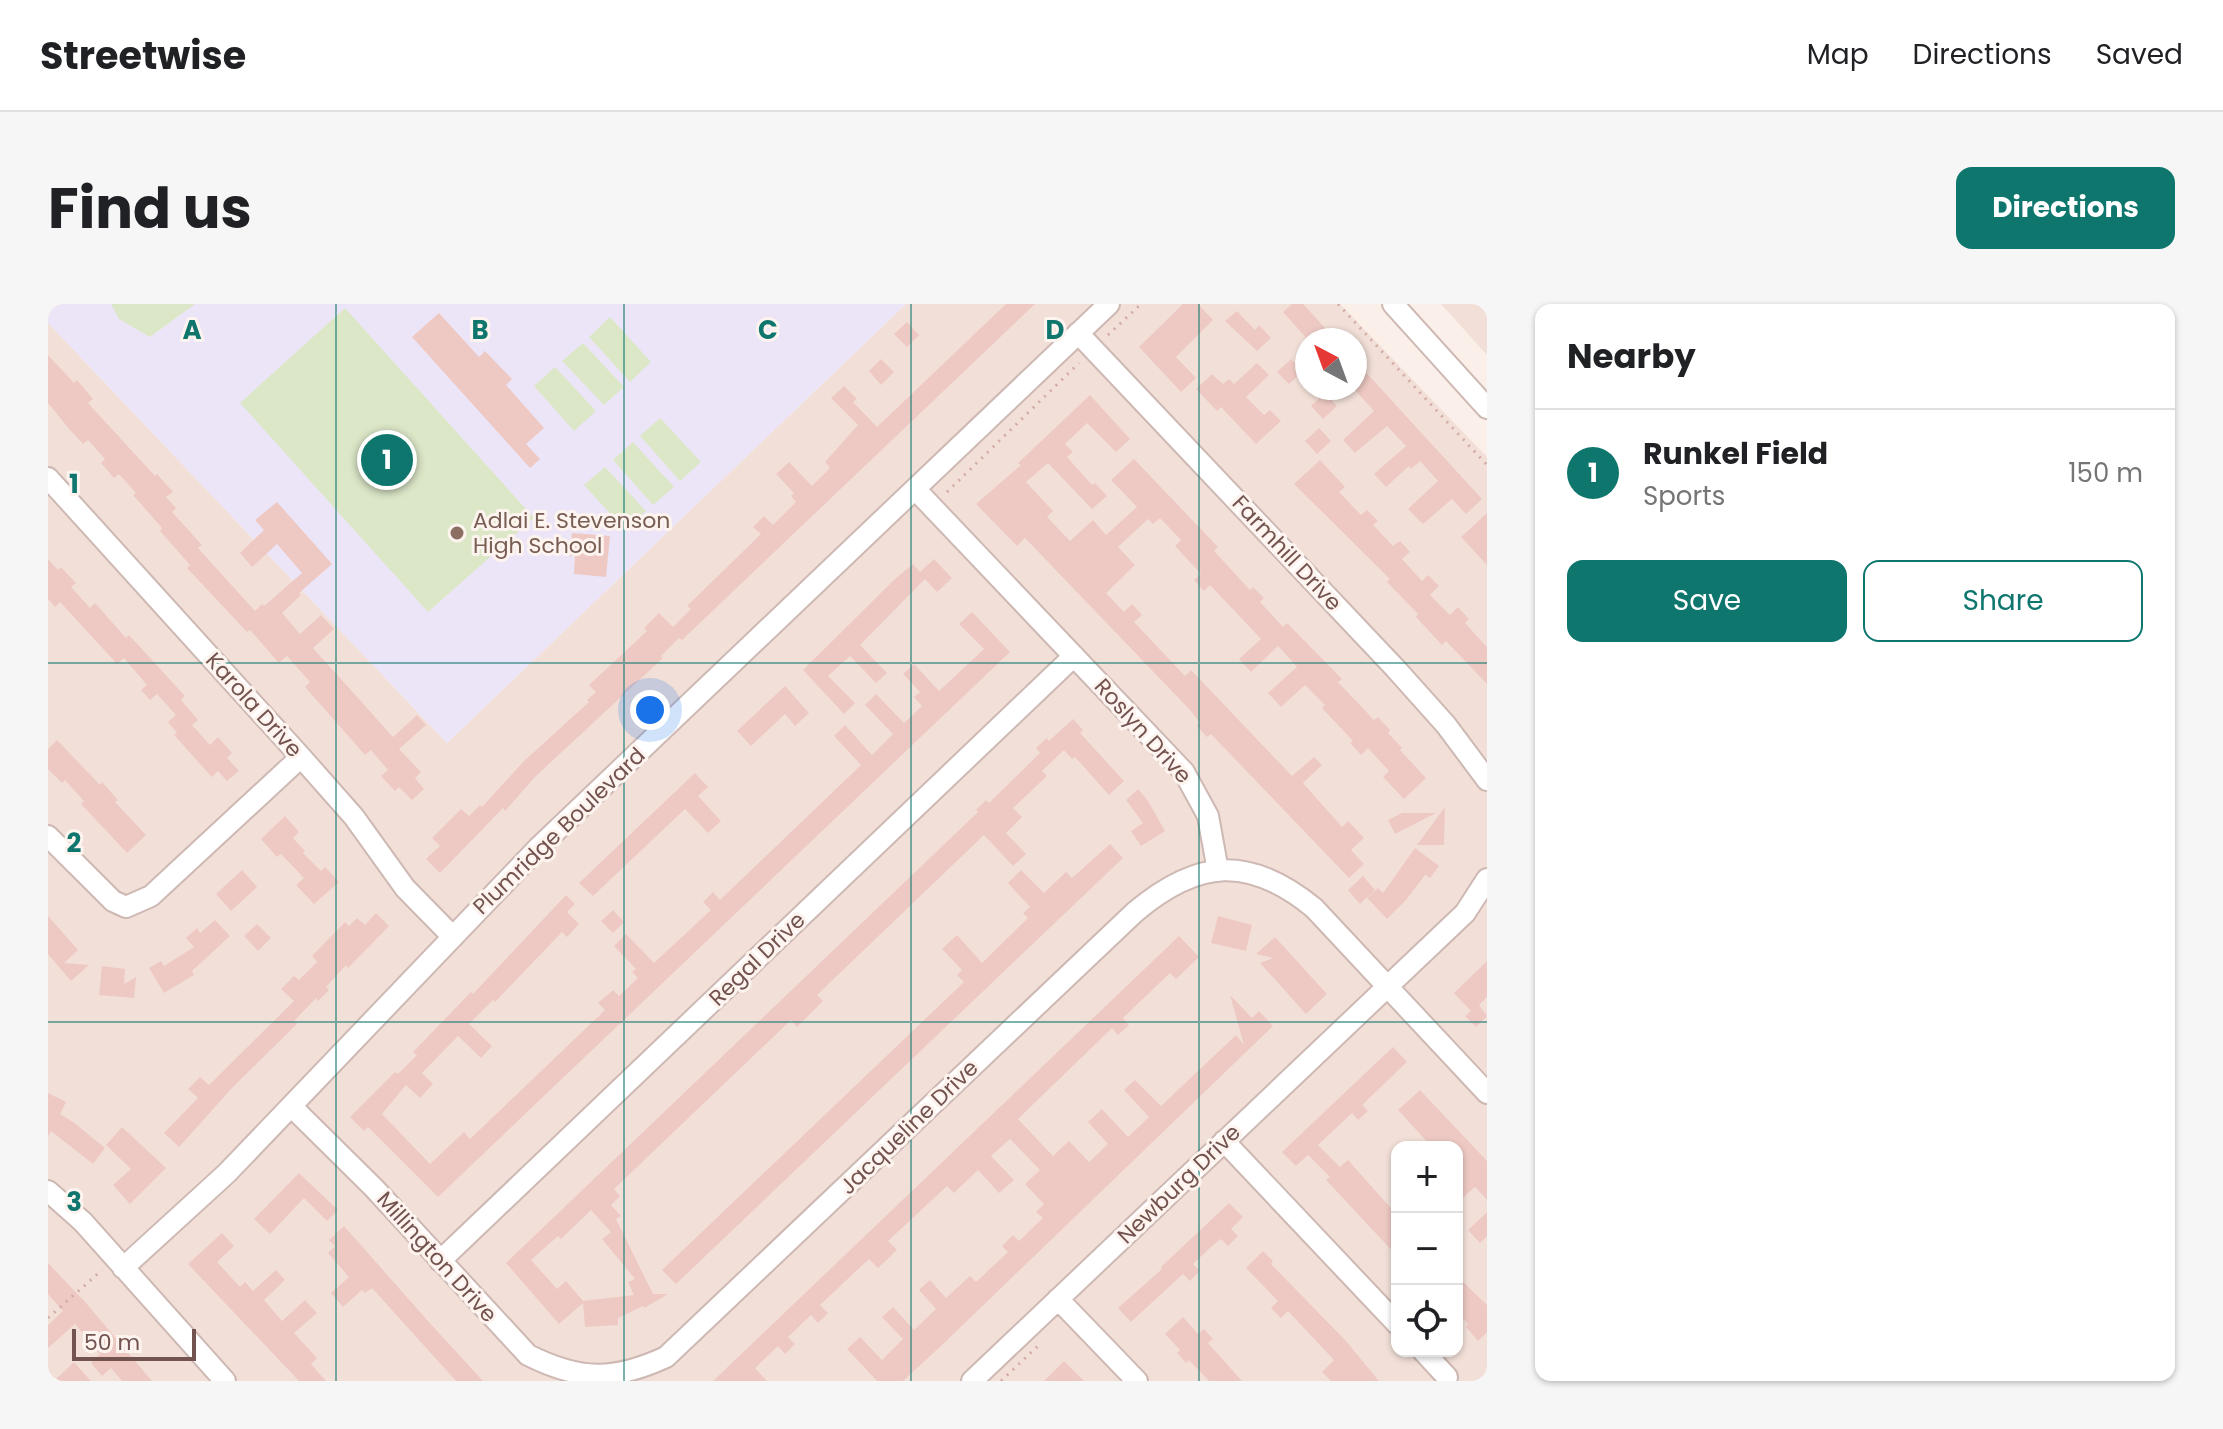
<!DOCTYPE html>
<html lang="en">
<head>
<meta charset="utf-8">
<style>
	:root { --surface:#fff; --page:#f6f6f6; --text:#202124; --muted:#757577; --line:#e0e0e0; --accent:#0f766e }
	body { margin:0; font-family:Poppins,sans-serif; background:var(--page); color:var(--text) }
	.controls { position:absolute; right:24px; bottom:24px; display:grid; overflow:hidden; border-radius:16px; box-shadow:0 2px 6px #0004 }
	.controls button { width:72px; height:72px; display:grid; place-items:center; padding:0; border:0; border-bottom:2px solid var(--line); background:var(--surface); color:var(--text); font:40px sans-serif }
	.compass { position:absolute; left:1247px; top:24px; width:72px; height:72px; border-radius:50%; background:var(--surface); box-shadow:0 2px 6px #0004; rotate:319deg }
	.scale { position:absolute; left:24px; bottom:20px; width:124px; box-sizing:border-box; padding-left:8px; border:4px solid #73534f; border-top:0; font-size:22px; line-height:28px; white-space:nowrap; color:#73534f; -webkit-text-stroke:6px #fef4ef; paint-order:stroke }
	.you { position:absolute; left:602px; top:406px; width:28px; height:28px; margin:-20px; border:6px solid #fff; border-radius:50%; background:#1a73e8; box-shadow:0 0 0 12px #1a73e833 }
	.badge { display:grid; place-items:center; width:52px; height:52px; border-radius:50%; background:var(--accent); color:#fff; font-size:26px; font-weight:700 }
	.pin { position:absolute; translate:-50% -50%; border:4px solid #fff; box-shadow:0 2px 8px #0006 }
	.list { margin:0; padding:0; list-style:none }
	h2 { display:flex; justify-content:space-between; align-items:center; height:104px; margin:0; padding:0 32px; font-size:34px }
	h2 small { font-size:26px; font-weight:400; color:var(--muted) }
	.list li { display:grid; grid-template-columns:52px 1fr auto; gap:24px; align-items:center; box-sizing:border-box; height:128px; padding:0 32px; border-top:2px solid var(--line) }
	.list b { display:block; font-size:30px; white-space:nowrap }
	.list p { margin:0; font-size:26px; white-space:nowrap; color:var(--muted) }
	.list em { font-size:26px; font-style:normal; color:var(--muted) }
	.actions { display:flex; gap:16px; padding:24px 32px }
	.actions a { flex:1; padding:18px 0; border:2px solid var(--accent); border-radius:16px; text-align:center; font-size:28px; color:var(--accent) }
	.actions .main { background:var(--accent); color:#fff }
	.icon { flex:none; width:44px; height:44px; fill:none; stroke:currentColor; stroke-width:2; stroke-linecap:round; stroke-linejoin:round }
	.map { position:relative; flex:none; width:1439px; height:1077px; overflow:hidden; border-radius:16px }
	header { display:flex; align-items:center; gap:48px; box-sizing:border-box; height:112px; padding:0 40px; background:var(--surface); border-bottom:2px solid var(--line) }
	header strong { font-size:38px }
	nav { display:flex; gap:44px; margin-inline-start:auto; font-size:28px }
	.intro { display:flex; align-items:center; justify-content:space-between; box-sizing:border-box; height:192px; padding:0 48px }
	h1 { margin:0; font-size:56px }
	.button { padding:20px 36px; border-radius:16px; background:var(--accent); color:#fff; font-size:28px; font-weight:700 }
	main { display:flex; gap:48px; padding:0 48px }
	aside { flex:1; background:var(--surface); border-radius:16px; box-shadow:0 2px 6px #0004 }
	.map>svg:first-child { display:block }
	.residential { fill:#f2e0d8; fill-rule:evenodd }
	.education { fill:#ece5f7 }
	.green { fill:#dce7c8 }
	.building { fill:#eec9c3; fill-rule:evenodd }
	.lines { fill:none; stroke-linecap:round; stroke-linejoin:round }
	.minor-casing { stroke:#ceb8b3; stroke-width:24 }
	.path { stroke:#d3aca6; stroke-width:3; stroke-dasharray:2 6; stroke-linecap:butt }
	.minor { stroke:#fff; stroke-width:20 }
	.grid { fill:none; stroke:#0f766e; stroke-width:2; stroke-opacity:0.55 }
	.education-dot { fill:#8d6e63; stroke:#fef4ef; stroke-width:3 }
	.labels { text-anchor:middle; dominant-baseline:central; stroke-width:6; stroke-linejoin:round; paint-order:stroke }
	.education-label { font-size:22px; fill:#785e54; stroke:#fef4ef; text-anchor:start }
	.street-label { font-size:22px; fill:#73534f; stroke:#fef4ef }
	.grid-label { font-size:26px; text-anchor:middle; font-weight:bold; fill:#0f766e; stroke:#fef4ef; stroke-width:6; stroke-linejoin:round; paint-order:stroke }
</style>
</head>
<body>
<header>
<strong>Streetwise</strong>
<nav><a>Map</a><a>Directions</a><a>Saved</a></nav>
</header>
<div class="intro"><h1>Find us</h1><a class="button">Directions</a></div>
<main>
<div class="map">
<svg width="1439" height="1077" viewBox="0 0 1439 1077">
	<rect width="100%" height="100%" fill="#fbefe9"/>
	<path class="residential" d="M858,0H1292L1439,153V1077H0V19L399,439ZM1259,36H1307V84H1259ZM1349,843H1409V1047H1349Z
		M1393,0H1439V51Z"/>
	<path class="education" d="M0,0H858L399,439L0,19Z"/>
	<path class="green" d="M63,0H147L102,33L71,15Z
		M297,4L486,214L380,308L192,99Z
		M562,13L603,58L582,78L541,33Z
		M535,39L576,83L556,101L514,57Z
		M507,63L548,107L526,127L486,82Z
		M612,114L653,158L632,177L592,132Z
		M585,138L626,183L605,201L565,156Z
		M557,163L598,207L577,226L536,181Z"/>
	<path class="building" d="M958,0H987L634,336L631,334L613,352L615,354L488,472L457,507L455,504L392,569L378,555L392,542L384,534L413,505L421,512L432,501L434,503L475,458L541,398L539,396L548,388L541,381L599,327L596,324L611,309L625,323L643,305L639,302L713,230L705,223L716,212L725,221L748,198L743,192L746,189L728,170L741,158L764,182L782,164L777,158L810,121L783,94L796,82L809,95L805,98L829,123Z
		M1135,0H1150L1165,16L1128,53L1148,74L1133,88L1091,43Z
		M1244,0H1255L1288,36H1260L1235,8Z
		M1189,7L1207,26L1211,21L1223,34L1209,47L1177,17Z
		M391,9L431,53L437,47L464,75L458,81L496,124L478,140L492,155L482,164L364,33Z
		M859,18L871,31L859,43L846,30Z
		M0,51L26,79L29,76L45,95L40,99L107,172L109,170L125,188L118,193L128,204L124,208L154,241L150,244L207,307L214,300L216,302L254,269L229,240L204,263L192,249L216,226L207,216L229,198L284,260L251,289L253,291L234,309L252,330L273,311L286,325L265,344L345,433L369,411L378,421L351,445L373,468L367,474L376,485L364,496L351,483L347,487L333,472L340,466L323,446L317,451L257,383L262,378L239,352L231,359L202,326L199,328L139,264L142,261L112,227L114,224L85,191L88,189L71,170L66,174L53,159L57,155L40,136L35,140L22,126L0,99Z
		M833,55L846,68L833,81L821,67Z
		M1243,55L1255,67L1241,80L1229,68Z
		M1209,59L1221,71L1198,93L1216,111L1222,106L1233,117L1208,140L1173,103L1169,107L1148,85L1164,70L1175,80L1181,75L1186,80Z
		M1314,64L1434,195L1418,210L1404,195L1375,220L1360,205L1390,177L1372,157L1363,165L1361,162L1338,183L1326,170L1358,142L1339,122L1307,149L1295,136L1326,107L1307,86V70Z
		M1277,89L1289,102L1275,115L1263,102Z
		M1042,91L1082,135L1068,148L1039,119L1017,140L1025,148L1019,153L1044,181L1047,179L1059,192L1044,205L1000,159L978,178L1005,207L999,213L1022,237L1045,216L1058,231L1089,203L1063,176L1086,155L1170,243L1166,247L1202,286L1205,283L1216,294L1212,298L1235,323L1239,319L1294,375L1290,378L1326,416L1330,413L1342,426L1340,429L1354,444L1352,446L1378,474L1356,495L1335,473L1341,467L1320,444L1313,451L1302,439L1305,437L1274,404L1277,401L1257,381L1233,403L1220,389L1249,363L1230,342L1203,368L1191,355L1213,335L1162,281L1156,287L1146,276L1153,270L1127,242L1133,236L1112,214L1105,220L1100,215L1070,243L1087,261L1058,289L1076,308L1084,300L1094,311L1086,318L1137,372L1143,366L1244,472L1266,453L1274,461L1255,479L1294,523L1300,517L1316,534L1303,546L1316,560L1301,574L1163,430L1159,433L1149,422L1152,419L1143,407L977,234L969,242L928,200L973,161L970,159Z
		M1271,124L1283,137L1269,150L1257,137Z
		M1272,156L1297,183L1291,188L1313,211L1319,206L1330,217L1325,221L1345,242L1352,237L1362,248L1354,255L1374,277L1380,271L1391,282L1382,291L1402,311L1410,303L1421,315L1417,319L1439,343V380L1398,337L1394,341L1368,313L1370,310L1339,278L1342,275L1246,180Z
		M1439,209V261L1413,233Z
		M524,229L562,232L558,273L526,270L527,252H522Z
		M0,255L10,266L13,263L28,279L23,283L42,304L47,299L78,334L81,331L137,392L133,396L150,416L144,421L162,441L170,433L184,449L179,454L191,467L179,477L170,467L164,473L126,431L129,429L120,418L128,411L109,390L102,396L93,386L99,381L76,354L69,360L12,298L7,303L0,295Z
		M886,255L904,274L889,288L877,275L812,341L839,369L828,379L802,352L780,372L807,399L796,410L755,366L847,275L865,260L872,268Z
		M924,308L962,348L390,893L320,823L316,827L302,813L347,768L350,770L369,751L365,748L423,688L425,690L518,591L527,600L519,608L531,620L519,633L514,628L447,698L445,696L421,720L444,742L433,754L410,732L374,769L385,780L372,794L358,781L334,810L382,860L416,828L422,835L557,706L550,699L565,686L571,692L590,674L584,668L588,665L566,642L578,630L606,659L663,606L655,598L665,588L672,596L813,461L786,432L797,421L824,451L845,430L817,401L828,390L856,419L874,402L866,393L872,388L855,370L866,360L891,387L936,345L911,320Z
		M737,382L761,409L747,422L737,410L703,442L689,427Z
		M1025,415L1035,426L1032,429L1076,477L1061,491L1027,453L1024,455L1016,446L994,467L999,472L965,504L974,513L958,529L978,550L965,562L936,531L769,691L775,697L749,723L743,716L566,885L572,892L563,901L573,912L568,915L605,990H620L596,1004L595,1002L570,1014V1021L537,1023L535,999L511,1020L458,959L930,508L928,506L938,496L941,499L992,449L988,444L999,434L1001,437ZM543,906L563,928L554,935L587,975L580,978L586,991L535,997L518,977L509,985L483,956L510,932L513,935Z
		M9,436L52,481L54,478L70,496L67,498L98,531L79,549L33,500L36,497L17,476L14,479L0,465V445Z
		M647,469L660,483L650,492L673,517L660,529L637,505L545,592L531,579Z
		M1090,485L1100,497L1117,527L1093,542L1083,527L1095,519L1078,496Z
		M1397,503L1396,541H1369Z
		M1354,509H1388L1347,530L1340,516Z
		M237,512L251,528L245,534L257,547L255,549L273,567L277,563L291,578L266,600L248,581L256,574L233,550L229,553L213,535Z
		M1062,540L1075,554L628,980L614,966L916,678L909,671L914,666L894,645L909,631L934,659L980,614L975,609L982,603L960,579L973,566L996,589L1018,568L1024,574Z
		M1367,544L1391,562L1382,574L1377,571L1358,596L1339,615L1319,594L1330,584L1335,589Z
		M194,566L209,583L183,607L168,590Z
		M1315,572L1327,586L1312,600L1300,586Z
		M565,606L576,618L565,629L553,617Z
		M328,609L341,622L300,664L298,661L278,683L281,686L270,697L268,694L246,717L249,720L185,783L131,843L116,829L150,794L140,785L152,773L161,781L246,697L233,685L246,672L251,676L269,658L264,652L297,618L301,622L309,614L317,621Z
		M0,612L30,646L16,659L41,661L23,677L0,650Z
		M1170,612L1204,621L1198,647L1163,639Z
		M167,616L182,632L144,667L146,671L116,689L101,664L113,657L116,662L146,643L138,634L149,624L152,629Z
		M209,620L223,634L210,647L196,632Z
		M1131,632L1151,653L1128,675L1122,669L1075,714L1081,721L1070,731L1064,724L970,815L1005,852L1021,837L1041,858L1060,840L1040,818L1054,805L1080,833L1101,813L1076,786L1087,776L1113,802L1188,731L1196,741L1182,691L1204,714L1211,707L1225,722L893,1042L855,1077H829L799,1045L812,1033L834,1056L855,1035L834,1013L845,1003L866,1026L888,1005L871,986L882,976L898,994L922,972L928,978L960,948L954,942L965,931L971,937L995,914L988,908L996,900L977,880L992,866L962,835L943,852L966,876L951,889L930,866L906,889L899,882L840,937L849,946L830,964L821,955L772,1001L780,1009L770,1019L763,1011L740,1033L747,1040L737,1050L730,1042L707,1064L719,1077H665Z
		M1227,633L1279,690L1258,710L1212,659L1225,654L1208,650Z
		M1439,657V693L1431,701L1439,712L1428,723L1417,712L1423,707L1406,689Z
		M54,662L77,665L76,680L88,673L86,694L51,691Z
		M1345,743L1359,758L1314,801L1320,807L1310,816L1304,809L1270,841L1292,863L1300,856L1349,911V952L1278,876L1282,873L1260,851L1248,862L1234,848Z
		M1372,786L1439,857V896L1427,883L1409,899V843H1384L1350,806Z
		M0,789L18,798L12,810L25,818L57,844L45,860L3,827L0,832Z
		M74,823L118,864L82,900L65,881L83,865L58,841Z
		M251,869L290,906L279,917L256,894L222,930L206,915Z
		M1181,899L1195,913L1183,925L1190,932L1180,942L1173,935L1164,942L1145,960L1152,967L1142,977L1135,970L1083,1018L1070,1004L1114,965L1113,963Z
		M1439,908V932L1432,939L1420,926Z
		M296,922L380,1017L435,1077H408L324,984L317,989L314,986L295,1003L283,989L301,973L280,949L287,942L281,936Z
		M174,929L186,942L169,958L192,983L197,978L205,987L228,966L237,976L216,996L234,1017L257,996L269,1009L246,1029L269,1054L263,1060L278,1077H251L140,960Z
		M1215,947L1225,957L1223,960L1298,1037L1331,1077H1283L1274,1068L1286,1056L1240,1007L1233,1014L1223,1004L1230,997L1198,964Z
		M0,959L38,999L104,1077H74L63,1064L54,1072L43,1059L52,1050L27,1020L0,1044V1021L15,1007L0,990Z
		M1409,972L1439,1001V1028L1430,1037L1418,1023L1420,1020L1409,1008Z
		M1135,1013L1150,1030L1156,1025L1165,1035L1160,1039L1194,1077H1161L1141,1056L1138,1059L1129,1049L1132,1046L1117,1030Z
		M1016,1057L1036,1077H996Z
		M26,1058L43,1077H6Z"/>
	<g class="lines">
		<defs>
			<path id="minor" d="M1345,0L1439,104
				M1030,29L1347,364L1398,421L1439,476
				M0,174L253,453L306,513L357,584L405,633
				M868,186L1136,468L1160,512L1170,567
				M0,532L65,597L78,603L103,592L253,453
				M243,802L326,884L480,1051C532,1077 566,1077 618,1053L1087,608C1150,555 1201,551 1266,604L1439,789
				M1176,837L1349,1020
				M0,887L35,918L177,1077
				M392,957L1026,352
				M75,964L179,869L490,544L1061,0
				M1010,995L1089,1077
				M1375,1047L1399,1073
				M924,1077L1417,609L1439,575"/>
		</defs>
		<use href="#minor" class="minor-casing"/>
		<path class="path" d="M1290,0L1439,161
			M1060,31L1093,0
			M899,188L1031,59
			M0,1014L54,966
			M953,1077L990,1042"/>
		<use href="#minor" class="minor"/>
	</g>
	<path class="grid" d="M288,0V1077M576,0V1077M863,0V1077M1151,0V1077M0,359H1439M0,718H1439"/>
	<circle class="education-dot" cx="409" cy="229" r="8"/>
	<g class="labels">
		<g class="education-label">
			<text x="425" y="216">Adlai E. Stevenson<tspan x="425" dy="25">High School</tspan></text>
		</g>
		<g class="street-label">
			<text transform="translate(1239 249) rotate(47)">Farmhill Drive</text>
			<text transform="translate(206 401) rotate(48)">Karola Drive</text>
			<text transform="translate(1095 427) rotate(48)">Roslyn Drive</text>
			<text transform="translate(511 527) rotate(-44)">Plumridge Boulevard</text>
			<text transform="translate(709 655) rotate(-44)">Regal Drive</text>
			<text transform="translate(861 823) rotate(-44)">Jacqueline Drive</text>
			<text transform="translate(1131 880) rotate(-44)">Newburg Drive</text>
			<text transform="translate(389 953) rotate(48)">Millington Drive</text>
		</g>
	</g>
	<g class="grid-label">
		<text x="144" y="35">A</text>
		<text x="432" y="35">B</text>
		<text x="720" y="35">C</text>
		<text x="1007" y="35">D</text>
		<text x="26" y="189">1</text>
		<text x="26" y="548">2</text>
		<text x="26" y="907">3</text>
	</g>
</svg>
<div class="controls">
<button>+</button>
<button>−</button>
<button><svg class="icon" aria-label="locate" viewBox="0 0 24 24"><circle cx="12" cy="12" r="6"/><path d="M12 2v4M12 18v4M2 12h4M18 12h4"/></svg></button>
</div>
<svg class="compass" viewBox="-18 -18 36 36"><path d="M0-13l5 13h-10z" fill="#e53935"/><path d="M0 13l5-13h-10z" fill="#757577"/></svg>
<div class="scale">50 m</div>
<div class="you"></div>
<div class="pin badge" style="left:339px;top:156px">1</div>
</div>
<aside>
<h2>Nearby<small></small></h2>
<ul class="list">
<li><span class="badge">1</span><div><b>Runkel Field</b><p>Sports</p></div><em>150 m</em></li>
</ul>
<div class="actions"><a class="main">Save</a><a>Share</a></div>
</aside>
</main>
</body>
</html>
